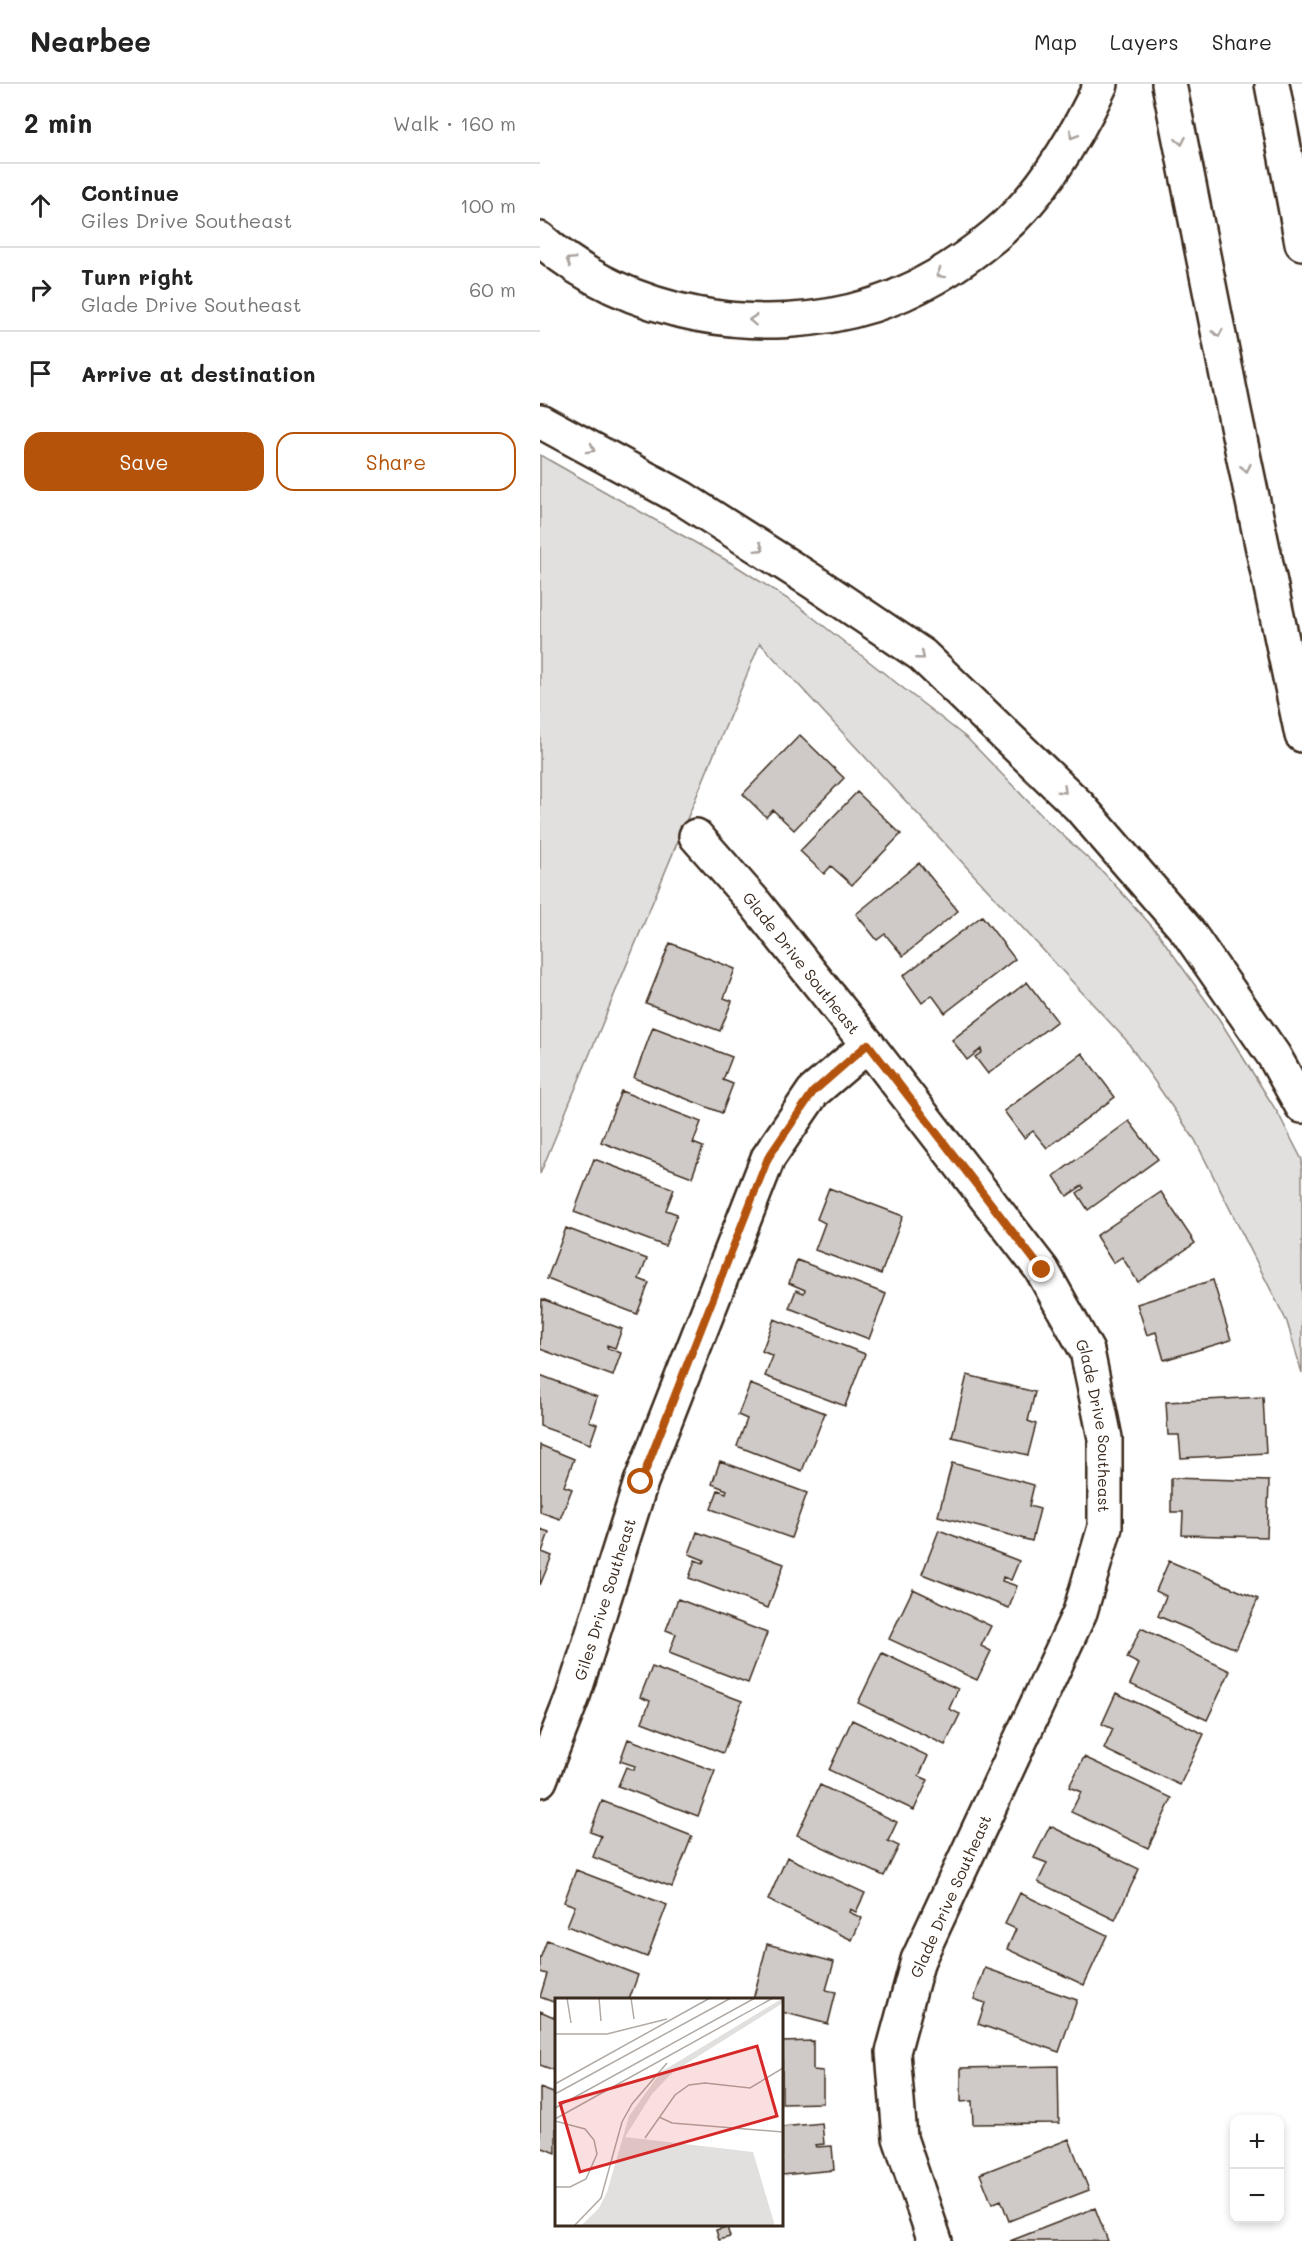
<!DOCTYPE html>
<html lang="en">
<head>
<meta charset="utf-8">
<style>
	:root { --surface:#fff; --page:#f6f6f6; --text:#222; --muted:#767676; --line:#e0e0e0; --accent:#b45309 }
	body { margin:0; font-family:Mali,sans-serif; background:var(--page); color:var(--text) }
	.controls { position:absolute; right:18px; bottom:18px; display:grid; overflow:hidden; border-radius:12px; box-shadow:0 3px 9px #0003 }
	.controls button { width:54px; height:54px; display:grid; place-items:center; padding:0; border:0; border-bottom:2px solid var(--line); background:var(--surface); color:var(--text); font:30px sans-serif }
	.stop { position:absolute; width:18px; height:18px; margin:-14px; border:4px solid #b45309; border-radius:50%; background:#fff }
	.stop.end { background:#b45309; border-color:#fff; box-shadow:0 2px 6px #0008 }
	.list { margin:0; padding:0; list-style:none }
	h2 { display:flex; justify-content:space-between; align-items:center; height:78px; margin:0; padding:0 24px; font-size:26px }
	h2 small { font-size:20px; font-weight:400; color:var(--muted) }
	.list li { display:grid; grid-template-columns:39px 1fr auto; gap:18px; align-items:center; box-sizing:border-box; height:84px; padding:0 24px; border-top:2px solid var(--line) }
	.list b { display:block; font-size:22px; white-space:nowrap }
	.list p { margin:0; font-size:20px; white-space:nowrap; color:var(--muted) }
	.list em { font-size:20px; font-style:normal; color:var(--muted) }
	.actions { display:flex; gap:12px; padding:18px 24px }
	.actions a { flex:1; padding:14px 0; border:2px solid var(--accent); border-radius:18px; text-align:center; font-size:21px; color:var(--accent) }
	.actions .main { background:var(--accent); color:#fff }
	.icon { flex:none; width:33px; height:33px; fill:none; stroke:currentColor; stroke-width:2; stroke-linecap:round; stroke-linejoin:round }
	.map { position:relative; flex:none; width:762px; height:2157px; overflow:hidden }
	header { display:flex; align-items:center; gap:36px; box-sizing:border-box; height:84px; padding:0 30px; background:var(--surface); border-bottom:2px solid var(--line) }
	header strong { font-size:28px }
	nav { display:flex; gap:33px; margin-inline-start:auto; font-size:21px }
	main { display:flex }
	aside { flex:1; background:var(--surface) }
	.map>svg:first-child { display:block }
	.green { fill:#e2e0de; stroke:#8e857e; stroke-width:1.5 }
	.building { fill:#cfcac7; stroke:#3b2a1e; stroke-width:1.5 }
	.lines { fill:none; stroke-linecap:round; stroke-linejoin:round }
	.minor-casing { stroke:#3b2a1e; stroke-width:38 }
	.highway-casing { stroke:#3b2a1e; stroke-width:38 }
	.minor { stroke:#fff; stroke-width:33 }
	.highway { stroke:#fff; stroke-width:33 }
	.oneway { stroke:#a79f9a }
	.route { stroke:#b45309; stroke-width:8 }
	.labels { text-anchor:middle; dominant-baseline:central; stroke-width:6; stroke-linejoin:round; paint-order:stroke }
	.street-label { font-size:16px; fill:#3b2a1e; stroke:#fff }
	.inset-road { fill:none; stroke:#b1aaa5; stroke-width:1.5 }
	.view { fill:#d62828; fill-opacity:0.15; stroke:#d62828; stroke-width:3 }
	.inset-edge { fill:none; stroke:#3b2a1e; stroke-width:3 }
</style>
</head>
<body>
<header>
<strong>Nearbee</strong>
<nav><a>Map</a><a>Layers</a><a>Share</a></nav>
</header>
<main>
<aside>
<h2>2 min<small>Walk · 160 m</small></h2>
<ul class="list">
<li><svg class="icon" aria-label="ahead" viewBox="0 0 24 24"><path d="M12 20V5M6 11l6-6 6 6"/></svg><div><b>Continue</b><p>Giles Drive Southeast</p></div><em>100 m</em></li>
<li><svg class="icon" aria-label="right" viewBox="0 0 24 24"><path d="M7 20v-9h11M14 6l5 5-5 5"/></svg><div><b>Turn right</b><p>Glade Drive Southeast</p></div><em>60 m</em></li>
<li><svg class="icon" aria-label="arrive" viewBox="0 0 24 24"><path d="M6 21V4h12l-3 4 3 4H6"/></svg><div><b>Arrive at destination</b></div></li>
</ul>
<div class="actions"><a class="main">Save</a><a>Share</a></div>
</aside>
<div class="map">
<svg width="762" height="2157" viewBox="0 0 762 2157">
	<rect width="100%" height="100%" fill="#fff"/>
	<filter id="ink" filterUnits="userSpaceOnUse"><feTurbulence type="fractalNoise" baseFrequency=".0167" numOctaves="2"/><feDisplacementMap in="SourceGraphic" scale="12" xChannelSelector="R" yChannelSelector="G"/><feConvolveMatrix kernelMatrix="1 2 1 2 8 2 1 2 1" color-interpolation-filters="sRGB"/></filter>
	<g filter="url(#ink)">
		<path class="green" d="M0,371L193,480L257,521L428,655L505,735L565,790L618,849L679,935L739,1031L762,1076V1289L747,1238L655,1056L586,956L220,559L0,1090Z"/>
		<path class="building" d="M260,651L304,694L254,746L233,726L226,733L203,710Z
			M317,708L361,750L312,801L291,782L284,790L260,767Z
			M379,779L418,827L363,872L345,850L337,856L316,830Z
			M442,832L475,875L405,929L392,911L382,919L363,892Z
			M130,859L195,885L184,914L192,917L180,947L106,919Z
			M487,898L517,937L448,990L435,973L442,968L441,965L427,976L412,956Z
			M113,943L192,973L183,996L193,1000L182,1029L94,994Z
			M542,969L575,1013L507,1064L493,1047L484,1054L464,1027Z
			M81,1007L161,1038L153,1059L163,1063L152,1093L61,1058Z
			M589,1037L618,1075L548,1126L537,1109L544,1104L542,1102L527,1112L514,1092Z
			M54,1075L134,1105L126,1126L137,1130L125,1162L34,1128Z
			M289,1104L363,1132L341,1190L275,1166L285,1139L277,1135Z
			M621,1108L655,1159L598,1198L582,1173L573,1179L556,1152Z
			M26,1144L107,1175L99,1195L109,1199L97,1230L7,1195Z
			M257,1176L346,1210L329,1255L249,1224L256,1206L264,1209L265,1206L249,1199Z
			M673,1196L691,1256L624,1276L616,1248L607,1251L597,1220Z
			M2,1215L82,1245L75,1264L67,1261V1264L81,1269L73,1292L0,1265Z
			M234,1235L325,1270L305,1322L225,1292L233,1272L222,1267Z
			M0,1291L57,1313L49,1337L57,1340L50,1360L0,1342Z
			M427,1291L495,1308L488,1337L496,1340L488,1371L412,1353Z
			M210,1300L285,1329L262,1387L197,1362L207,1335L198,1331Z
			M723,1313L726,1369L641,1374L639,1351H628L626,1318Z
			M0,1361L34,1375L24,1402L32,1405L20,1435L0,1428Z
			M180,1377L267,1409L251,1454L171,1425L178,1406L186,1409L187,1406L172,1400Z
			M412,1379L494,1401L489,1422L500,1425L492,1457L398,1432Z
			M631,1394L729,1397L727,1453L642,1451L643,1428H631Z
			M0,1445L9,1448L2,1468L12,1472L0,1501Z
			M399,1446L479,1477L471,1496L463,1493L462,1497L477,1502L469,1524L382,1490Z
			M157,1448L244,1480L228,1524L149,1494L155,1476L163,1479L164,1476L149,1470Z
			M629,1477L718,1515L696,1565L618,1532L626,1512L616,1507Z
			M373,1505L451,1542L441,1562L451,1567L437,1596L349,1555Z
			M138,1515L227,1549L208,1599L129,1569L136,1550L126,1546Z
			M601,1544L690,1587L667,1636L590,1600L599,1580L587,1574Z
			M342,1569L418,1605L409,1625L420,1630L405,1661L318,1619Z
			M112,1583L202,1617L183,1669L102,1638L110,1617L100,1613Z
			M576,1609L664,1650L640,1701L564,1665L573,1645L562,1640Z
			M312,1636L388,1672L379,1692L388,1696L374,1726L289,1686Z
			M88,1655L175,1687L158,1732L78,1702L86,1683L94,1686L95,1682L80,1677Z
			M544,1673L632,1714L608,1764L531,1728L541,1708L529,1703Z
			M280,1701L357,1738L348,1757L359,1762L344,1792L257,1751Z
			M62,1717L152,1752L132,1803L53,1773L61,1752L50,1748Z
			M510,1742L599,1785L575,1836L498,1798L507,1779L494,1774Z
			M247,1773L325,1809L316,1828L310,1825L309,1828L322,1834L312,1856L228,1816Z
			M36,1786L127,1821L107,1873L27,1842L35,1822L24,1818Z
			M480,1809L567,1851L544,1901L467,1865L476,1845L465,1840Z
			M7,1856L98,1891L89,1916H16V1919L0,1913L7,1890L0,1888V1875Z
			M227,1860L294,1878L286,1906L296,1908L288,1940L242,1928V1916H213Z
			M445,1884L537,1916L519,1968L438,1940L445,1919L434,1915Z
			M0,1927L16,1934V1987L0,1981Z
			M273,1957V1986L283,1987V2019L242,2020V1958Z
			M518,1982L519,2039L433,2040L432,2017L421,2018V1984Z
			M0,2004L16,2010V2069L0,2063Z
			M282,2039L284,2060L275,2061L276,2063L292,2062L294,2086L242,2091V2043Z
			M529,2055L549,2106L469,2137L461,2116L452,2120L440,2090Z
			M555,2124L568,2157H470Z
			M187,2143L190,2153L179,2156L176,2146Z"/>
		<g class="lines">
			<defs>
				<g id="minor">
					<path id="s1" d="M156,752L214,818L328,961L502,1186L547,1267L565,1354V1443L540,1528L378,1876L353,1968L360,2054L395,2157"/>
					<path id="s2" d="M0,1696L33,1612L101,1398L228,1074L273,1008L328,961"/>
				</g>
				<path id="highway" d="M629,0L694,327L762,651
					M732,0L762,159
					M0,155C87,233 223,256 333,221C377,207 419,181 455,151C501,113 536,53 561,0
					M0,337L142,414L272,497L382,571L539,722L648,848L734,972L762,1022"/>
			</defs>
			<use href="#minor" class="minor-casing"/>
			<use href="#highway" class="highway-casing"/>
			<use href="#minor" class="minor"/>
			<use href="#highway" class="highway"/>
		</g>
		<defs><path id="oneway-chevron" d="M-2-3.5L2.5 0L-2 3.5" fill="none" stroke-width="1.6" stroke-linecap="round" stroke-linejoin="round" transform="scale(1.5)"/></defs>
		<g class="oneway">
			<use href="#oneway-chevron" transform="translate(533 51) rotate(122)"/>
			<use href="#oneway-chevron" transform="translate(641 57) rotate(79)"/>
			<use href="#oneway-chevron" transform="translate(30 177) rotate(-148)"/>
			<use href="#oneway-chevron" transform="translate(400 190) rotate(151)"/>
			<use href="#oneway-chevron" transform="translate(213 236) rotate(-177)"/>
			<use href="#oneway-chevron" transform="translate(678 249) rotate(79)"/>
			<use href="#oneway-chevron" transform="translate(51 365) rotate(29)"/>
			<use href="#oneway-chevron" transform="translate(706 384) rotate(78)"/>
			<use href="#oneway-chevron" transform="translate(220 464) rotate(32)"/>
			<use href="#oneway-chevron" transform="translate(381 572) rotate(39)"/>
			<use href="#oneway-chevron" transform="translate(523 706) rotate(44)"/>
		</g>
	</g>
	<g class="lines" filter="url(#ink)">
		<path class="route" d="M101,1398L228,1074L273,1008L328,960L502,1186"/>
	</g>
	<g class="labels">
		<g class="street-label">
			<text stroke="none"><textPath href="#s1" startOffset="165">Glade Drive Southeast</textPath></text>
			<text stroke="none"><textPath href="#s1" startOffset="723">Glade Drive Southeast</textPath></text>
			<text stroke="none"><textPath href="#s2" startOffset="192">Giles Drive Southeast</textPath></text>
			<text transform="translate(410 1812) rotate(-66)">Glade Drive Southeast</text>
		</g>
	</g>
	<g transform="translate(15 1914)">
		<rect width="228" height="228" fill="#fff"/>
		<path d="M228,0V5L118,74L97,96L70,139L198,154L220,228H26L44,210L52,194L74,118L106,74Z" fill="#e2e0de"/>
		<path class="inset-road" d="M12,0L16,25M44,0L46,23M76,0L79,21M0,36H52L112,21M0,86L155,0M0,96L176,0M0,110L200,0M104,119L117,125L228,134M0,121L218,0M0,123L30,131L39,142L42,156L31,181L15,189H0M90,140L120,97L134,87L150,85L195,90L228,70M19,228L46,200L67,124L77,106L112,65"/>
		<path class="view" d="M202,48L222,118L25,174L5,105Z"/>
		<rect width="228" height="228" class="inset-edge"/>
	</g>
</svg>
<div class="controls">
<button>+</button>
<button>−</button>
</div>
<div class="stop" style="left:101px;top:1398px"></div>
<div class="stop end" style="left:502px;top:1186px"></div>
</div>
</main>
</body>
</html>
